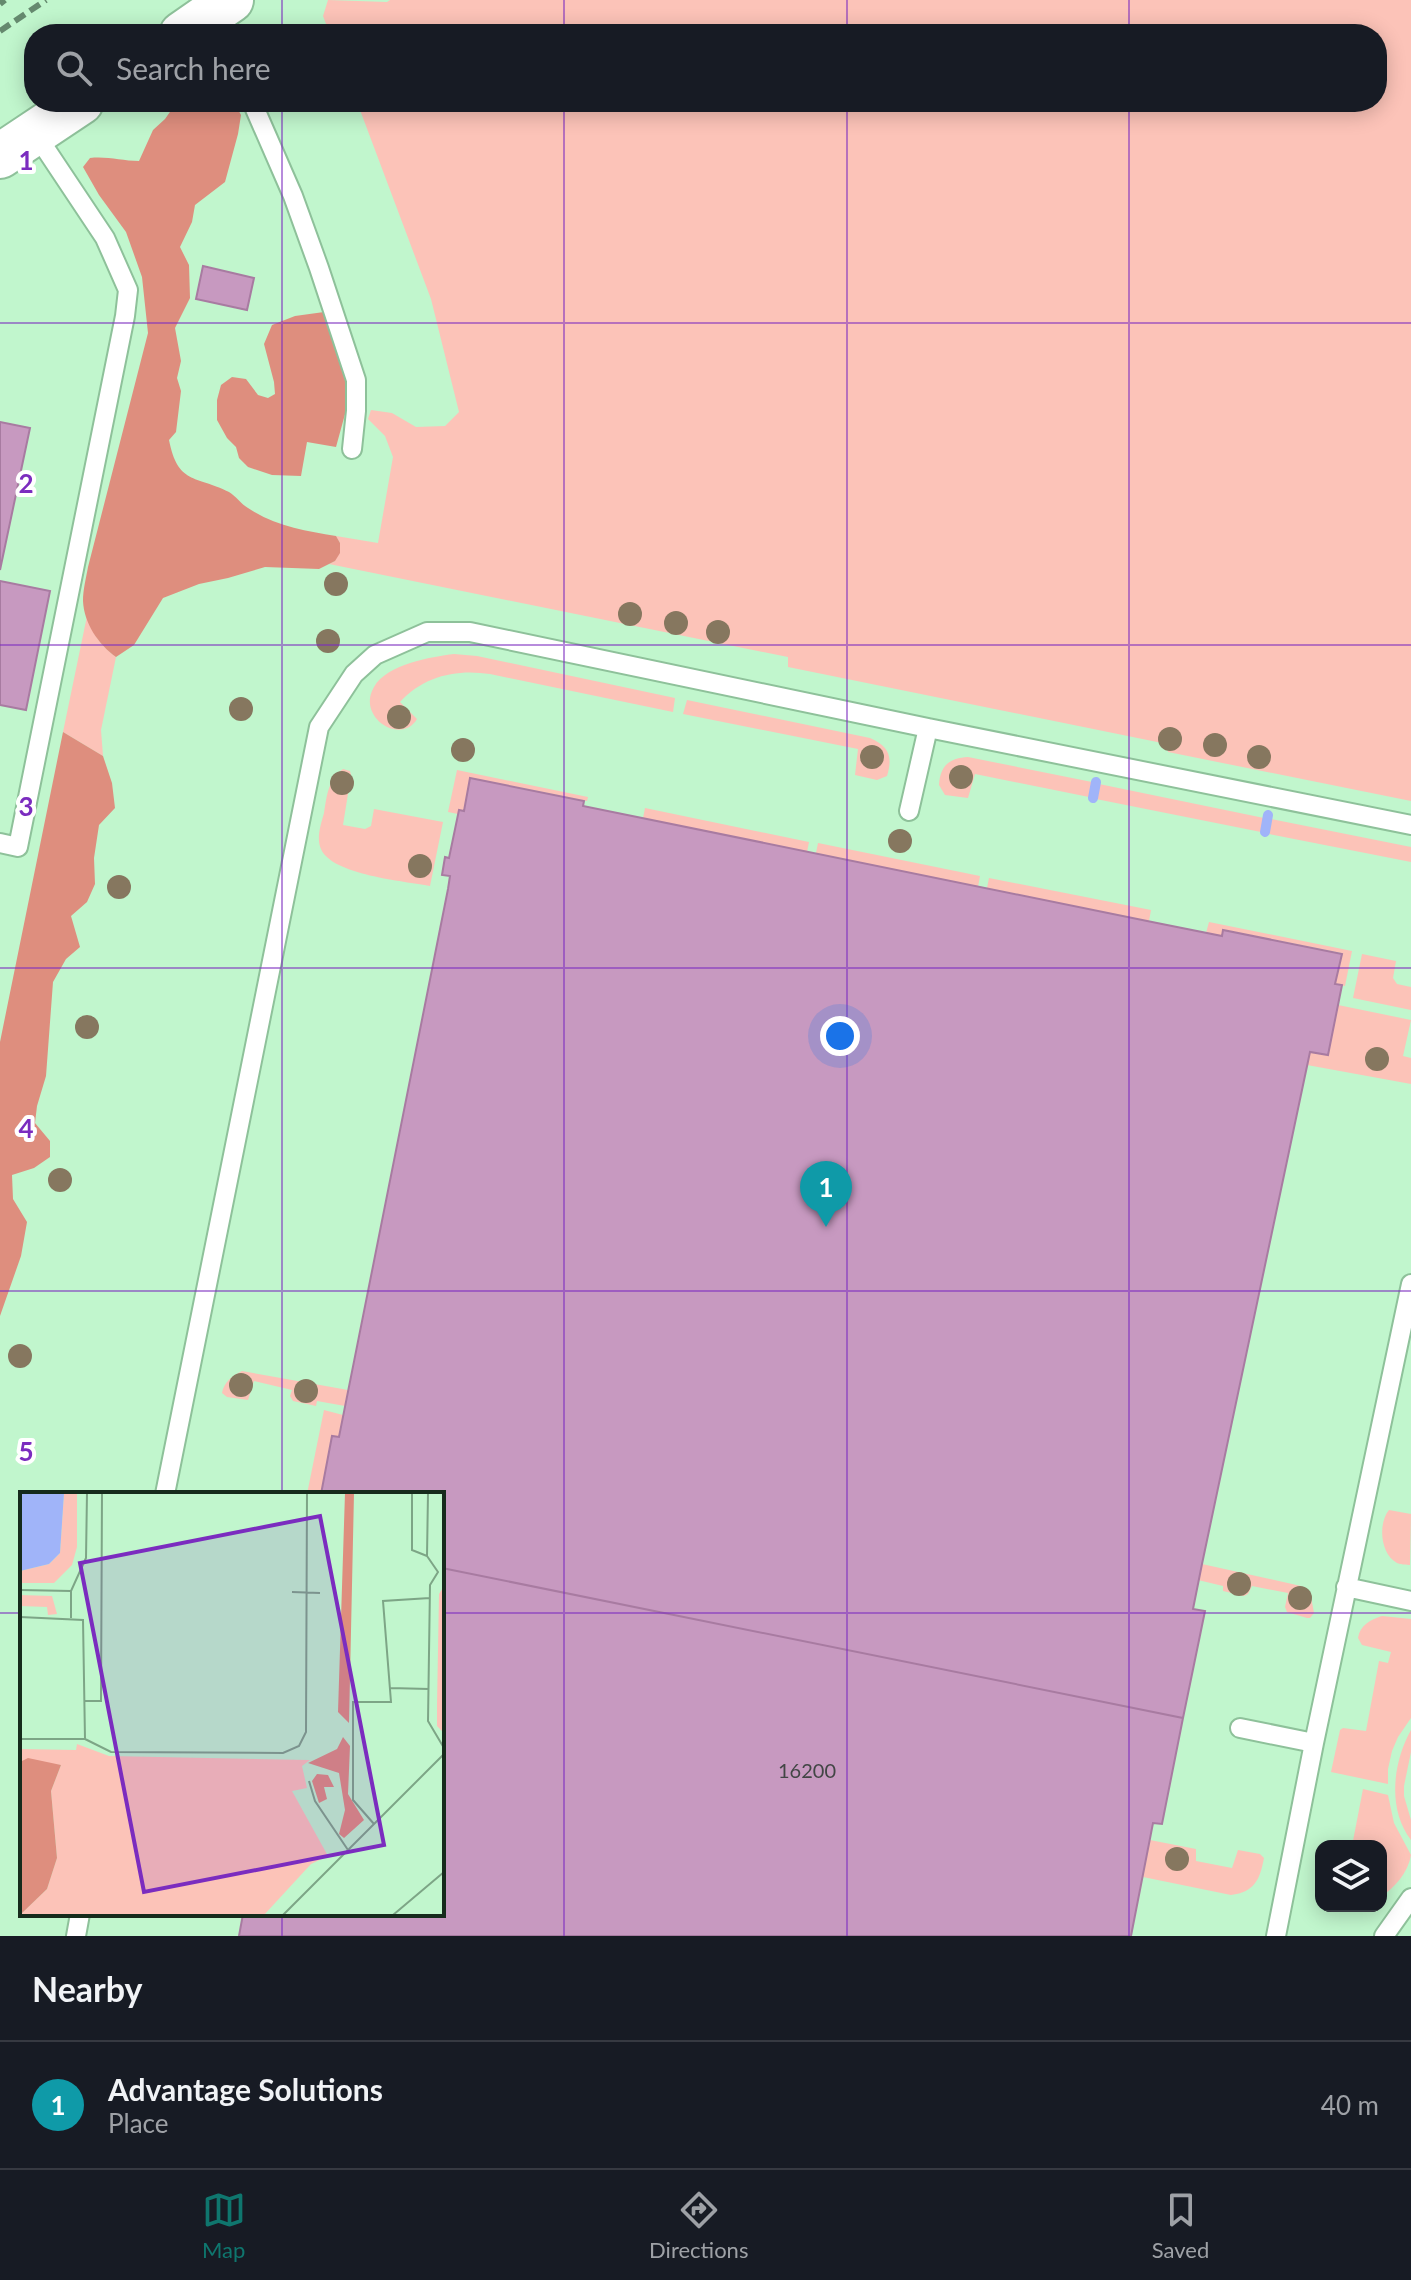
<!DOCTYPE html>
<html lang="en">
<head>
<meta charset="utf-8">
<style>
	:root { --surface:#171b24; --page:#242831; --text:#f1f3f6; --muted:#9ea1a6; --line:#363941; --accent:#0f766e }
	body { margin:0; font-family:Lato,sans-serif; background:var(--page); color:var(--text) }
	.controls { position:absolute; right:24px; bottom:24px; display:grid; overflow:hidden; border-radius:16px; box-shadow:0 4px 20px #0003 }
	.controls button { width:72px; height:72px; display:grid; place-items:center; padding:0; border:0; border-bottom:2px solid var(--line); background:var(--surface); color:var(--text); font:40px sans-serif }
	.you { position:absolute; left:840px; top:1036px; width:28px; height:28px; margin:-20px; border:6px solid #fff; border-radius:50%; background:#1a73e8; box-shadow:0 0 0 12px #1a73e833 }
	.badge { display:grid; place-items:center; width:52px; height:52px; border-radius:50%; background:var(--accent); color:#fff; font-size:26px; font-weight:700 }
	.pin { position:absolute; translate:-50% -66px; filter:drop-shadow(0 2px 4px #0008) }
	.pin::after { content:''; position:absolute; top:42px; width:28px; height:24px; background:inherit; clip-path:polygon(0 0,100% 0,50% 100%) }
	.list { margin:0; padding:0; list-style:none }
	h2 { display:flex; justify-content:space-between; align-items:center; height:104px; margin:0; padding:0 32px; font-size:34px }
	h2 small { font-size:26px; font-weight:400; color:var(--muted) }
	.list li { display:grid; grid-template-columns:52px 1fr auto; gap:24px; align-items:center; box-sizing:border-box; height:128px; padding:0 32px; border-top:2px solid var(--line) }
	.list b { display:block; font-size:30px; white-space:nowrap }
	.list p { margin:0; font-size:26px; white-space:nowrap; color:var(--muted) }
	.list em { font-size:26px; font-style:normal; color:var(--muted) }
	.icon { flex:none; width:44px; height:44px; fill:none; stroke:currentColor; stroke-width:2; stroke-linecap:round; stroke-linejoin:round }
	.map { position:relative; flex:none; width:1411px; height:1936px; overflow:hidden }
	.search { position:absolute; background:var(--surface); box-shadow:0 4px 20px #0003; left:24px; right:24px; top:24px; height:88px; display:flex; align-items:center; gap:20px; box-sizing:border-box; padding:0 28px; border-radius:32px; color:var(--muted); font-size:30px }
	.sheet { height:232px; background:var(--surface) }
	nav { display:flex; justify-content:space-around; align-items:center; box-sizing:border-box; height:112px; border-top:2px solid var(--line); background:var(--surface); font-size:22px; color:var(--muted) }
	nav a { display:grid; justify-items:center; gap:4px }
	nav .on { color:var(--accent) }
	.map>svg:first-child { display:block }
	.green { fill:#fcc3b8 }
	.forest { fill:#de8e7e }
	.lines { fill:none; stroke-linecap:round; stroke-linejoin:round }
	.stream { stroke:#a0b4f9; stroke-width:10 }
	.building { fill:#c799c0; stroke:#a87ba1; stroke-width:2 }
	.service-casing { stroke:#8ec19a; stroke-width:22 }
	.secondary-casing { stroke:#8ec19a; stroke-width:48 }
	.service { stroke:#fff; stroke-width:18 }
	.secondary { stroke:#fff; stroke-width:44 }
	.rail { stroke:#65896e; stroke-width:6; stroke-dasharray:12 6; stroke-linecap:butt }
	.tree { fill:#86775f }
	.grid { fill:none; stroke:#7b2cbf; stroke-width:2; stroke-opacity:0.55 }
	.labels { text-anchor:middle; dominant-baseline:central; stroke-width:8; stroke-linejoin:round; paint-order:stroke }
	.number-label { font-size:20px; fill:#424645 }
	.inset-road { fill:none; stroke:#7da586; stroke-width:2 }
	.view { fill:#7b2cbf; fill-opacity:0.15; stroke:#7b2cbf; stroke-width:4 }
	.inset-edge { fill:none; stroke:#162b1c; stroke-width:4 }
	.grid-label { font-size:26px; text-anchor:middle; font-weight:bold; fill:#7b2cbf; stroke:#fff; stroke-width:8; stroke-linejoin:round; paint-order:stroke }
</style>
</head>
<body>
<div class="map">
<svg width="1411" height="1936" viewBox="0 0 1411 1936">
	<rect width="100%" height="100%" fill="#c1f6cd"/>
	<path class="green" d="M328,0L387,2L390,0H1411V801L1168,752L1167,744L788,667V657L329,564L335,561L340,543L336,536L378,543L393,457L385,436L368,419L371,410L392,413L416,427L445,426L459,412L431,299L357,102H1377V34H330L323,16Z
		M87,616C92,633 101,646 116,657L101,730L103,756L63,732Z
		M454,654L477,656L675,698L673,712L490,674C456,669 424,676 400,702L417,719C401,746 356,717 374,687C387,664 431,657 454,654Z
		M687,700L870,738C889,746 893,757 887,776L877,780L855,775L858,749L683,714Z
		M968,757L1092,782L1089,797L975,774L968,798L945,795L939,785C940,766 949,758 968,757Z
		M343,769L350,771L351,775L343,825L365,829L371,826L374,809L443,822L430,886C404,881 332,875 321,849C316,838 321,824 324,813C327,795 328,780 343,769Z
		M457,770L588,797L587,801L471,778L464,811L459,810L458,814L448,812Z
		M1099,784L1264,818L1261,832L1096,799Z
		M645,808L809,842L807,852L643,818Z
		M1271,819L1411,847V862L1269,834Z
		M818,843L980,876L978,887L816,853Z
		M989,878L1151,910L1149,921L987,888Z
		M1209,922L1352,951L1345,986L1335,984L1341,953L1224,930L1222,936L1206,933Z
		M1362,954L1396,961L1393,978L1397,984L1411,987V1010L1353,998Z
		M1338,1005L1411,1020L1403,1056L1411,1058V1084L1307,1065L1310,1052L1328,1055Z
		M242,1371L348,1390L345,1406L317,1401L316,1406L293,1401L290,1396L292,1390L254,1381L248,1400L227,1397L222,1393C224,1382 232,1376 242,1371Z
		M324,1410L343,1415L339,1437L332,1436L321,1494H307Z
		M1389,1510L1411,1514L1410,1565C1408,1565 1398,1564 1397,1563C1380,1554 1378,1523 1389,1510Z
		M1202,1564L1301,1586L1311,1597L1314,1613L1310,1618H1307L1287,1612L1285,1607L1288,1593L1252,1586L1248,1594L1244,1596L1223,1591V1586L1198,1580Z
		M1382,1616L1411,1619V1718L1398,1737L1392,1751L1388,1769V1784L1331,1772L1340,1730L1343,1728L1366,1731L1379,1661L1388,1663L1391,1652L1362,1645L1358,1638C1360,1625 1370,1620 1382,1616Z
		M1411,1730V1752L1404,1786V1796L1411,1820V1840C1387,1809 1393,1762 1411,1730Z
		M1363,1789L1388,1795L1394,1823L1411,1855C1408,1873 1395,1887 1381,1897V1846H1352Z
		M1150,1840L1196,1849V1861L1232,1868L1238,1850L1260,1854L1264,1858C1260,1879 1255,1892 1231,1895L1143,1877Z"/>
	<path class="forest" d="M177,102H234L241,115L238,134L225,182L195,205L192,222L180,247L189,265L190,298L175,328L181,361L177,378L181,391L176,432L169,440C178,485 195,475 229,492C236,496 241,504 248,508C275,526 305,531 336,536L340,543V553L335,561L319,569L265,567L228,578L199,584L163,598L134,645L116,657C98,644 84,623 83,601C83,590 86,578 88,567L148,333L142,277L126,232L99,195L83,167L90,158C107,156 122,161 139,161L153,130L165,119Z
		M324,312L336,349L348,371L350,396L336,447L307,442L301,476L272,475L248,467L239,458L236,447L227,438L217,420V400L221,385L232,377L246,379L258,395L268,398L275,394L274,382L264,344L272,325L295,316Z
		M63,732L103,756L112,783L115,808L99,825L94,858L95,884L87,902L71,916L80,947L66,959L53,982L46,1076L37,1106L35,1123L50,1141V1157L34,1168L12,1175L13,1199L27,1222L21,1256L0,1316V1042Z"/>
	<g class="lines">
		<path class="stream" d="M1093,798L1096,782
			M1265,832L1268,815"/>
	</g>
	<path class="building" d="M203,266L254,278L247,310L196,299Z
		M0,422L30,428L0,570Z
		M0,581L50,591L26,710L0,705Z
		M470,778L584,801L583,806L1157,923L1222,936L1223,930L1342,954L1335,984L1342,985L1328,1055L1310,1052L1202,1564L1193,1609L1205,1611L1183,1718L442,1568V1494H321L332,1436L339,1437L448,889L450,876L442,875L445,857L449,858L459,810L464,811Z
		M442,1568L1183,1718L1162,1824L1153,1823L1131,1936H239L243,1914H442Z"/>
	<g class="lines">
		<defs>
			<path id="service" d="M252,102L293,196L319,268L356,380V411L352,449
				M909,811L928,728
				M0,843L18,847L125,316L128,290L105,238L35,133
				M165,1494L319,727L354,674L375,655L427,632H470L928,728L1411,825
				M1346,1587L1411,1601
				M1240,1728L1314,1743
				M76,1936L80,1914
				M1276,1936L1314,1743L1411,1284
				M1384,1936L1411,1898"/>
			<path id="secondary" d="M182,34L231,0
				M0,156L81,102"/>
		</defs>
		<use href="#service" class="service-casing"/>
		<use href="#secondary" class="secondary-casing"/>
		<use href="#service" class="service"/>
		<use href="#secondary" class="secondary"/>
		<path class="rail" d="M0,4L5,0
			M0,31L46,0"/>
	</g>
	<g class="tree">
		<circle cx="336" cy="584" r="12"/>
		<circle cx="630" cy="614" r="12"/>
		<circle cx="676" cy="623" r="12"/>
		<circle cx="718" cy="632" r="12"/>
		<circle cx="328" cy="641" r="12"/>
		<circle cx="241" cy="709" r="12"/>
		<circle cx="399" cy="717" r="12"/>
		<circle cx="1170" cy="739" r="12"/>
		<circle cx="1215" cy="745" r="12"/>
		<circle cx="463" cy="750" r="12"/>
		<circle cx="872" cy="757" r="12"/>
		<circle cx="1259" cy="757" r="12"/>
		<circle cx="961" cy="777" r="12"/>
		<circle cx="342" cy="783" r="12"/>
		<circle cx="900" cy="841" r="12"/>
		<circle cx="420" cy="866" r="12"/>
		<circle cx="119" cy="887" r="12"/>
		<circle cx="87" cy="1027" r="12"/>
		<circle cx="1377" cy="1059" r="12"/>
		<circle cx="60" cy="1180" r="12"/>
		<circle cx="20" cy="1356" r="12"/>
		<circle cx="241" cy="1385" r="12"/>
		<circle cx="306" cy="1391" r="12"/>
		<circle cx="1239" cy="1584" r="12"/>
		<circle cx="1300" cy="1598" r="12"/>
		<circle cx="1177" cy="1859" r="12"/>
	</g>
	<path class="grid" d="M282,0V34M564,0V34M847,0V34M1129,0V34M282,102V1494M564,102V1936M847,102V1936M1129,102V1936M0,323H1411M0,645H1411M0,968H1411M0,1291H1411M0,1613H22M442,1613H1411M282,1914V1936"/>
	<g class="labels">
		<g class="number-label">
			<text x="807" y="1770">16200</text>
		</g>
	</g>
	<g transform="translate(20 1492)">
		<rect width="424" height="424" fill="#c1f6cd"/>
		<path d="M44,1H57V55L52,73L34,91H0V79L29,72L40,61ZM424,94V239L423,240L417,234V213L419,102ZM0,103L32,104L37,122L28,123L27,115L0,114ZM57,252L89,264L290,268L282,274L287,296L272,299L308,364L291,372L244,423H0L27,397L37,366L31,299L41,273L0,270V257L56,258Z" fill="#fcc3b8"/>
		<path d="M325,1H334L329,231L318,220ZM323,245L330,254L328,302L344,328L324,346L319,342L325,318L319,281L288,271L317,257ZM8,266L41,273L31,299L37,366L27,397L0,423V270ZM297,282L308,283L314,295H304L307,307L299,311L292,289Z" fill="#de8e7e"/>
		<path d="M0,1H44L40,61L29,72L0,79Z" fill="#a0b4f9"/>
		<path class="inset-road" d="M392,1V58L407,64M408,1L407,64L418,80L410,93L408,229L424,256M0,98L51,99M272,100L300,101M0,125L63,128L65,247H0M51,126V99L66,66L67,1M370,196L409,197M65,209H81L82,1M65,247L91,260L263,261L279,254L286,240L287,1M289,289L295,309L328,358M354,332L333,308V210H371L363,109L410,106M263,423L424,262M373,423L424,380"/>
		<path class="view" d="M300,24L364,353L124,400L60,71Z"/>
		<rect width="424" height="424" class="inset-edge"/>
	</g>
	<g class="grid-label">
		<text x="26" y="170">1</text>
		<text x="26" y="493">2</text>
		<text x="26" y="816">3</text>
		<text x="26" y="1138">4</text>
		<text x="26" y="1461">5</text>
	</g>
</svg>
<div class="controls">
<button><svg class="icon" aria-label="layers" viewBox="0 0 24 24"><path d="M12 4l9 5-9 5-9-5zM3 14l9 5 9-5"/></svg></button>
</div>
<div class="you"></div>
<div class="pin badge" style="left:826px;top:1227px;background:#0f9aa8">1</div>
<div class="search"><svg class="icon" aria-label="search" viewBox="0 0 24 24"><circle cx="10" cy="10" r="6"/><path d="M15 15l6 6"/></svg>Search here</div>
</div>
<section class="sheet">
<h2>Nearby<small></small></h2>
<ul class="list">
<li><span class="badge" style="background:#0f9aa8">1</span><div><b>Advantage Solutions</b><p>Place</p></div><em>40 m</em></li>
</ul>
</section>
<nav>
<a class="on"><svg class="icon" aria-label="map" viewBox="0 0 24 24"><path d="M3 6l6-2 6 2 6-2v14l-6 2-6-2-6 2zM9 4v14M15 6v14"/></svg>Map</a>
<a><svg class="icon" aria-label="directions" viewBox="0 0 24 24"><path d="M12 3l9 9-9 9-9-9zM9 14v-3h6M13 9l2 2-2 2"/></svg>Directions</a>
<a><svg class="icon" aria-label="saved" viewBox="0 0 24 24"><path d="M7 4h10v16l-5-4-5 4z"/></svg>Saved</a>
</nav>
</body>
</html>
